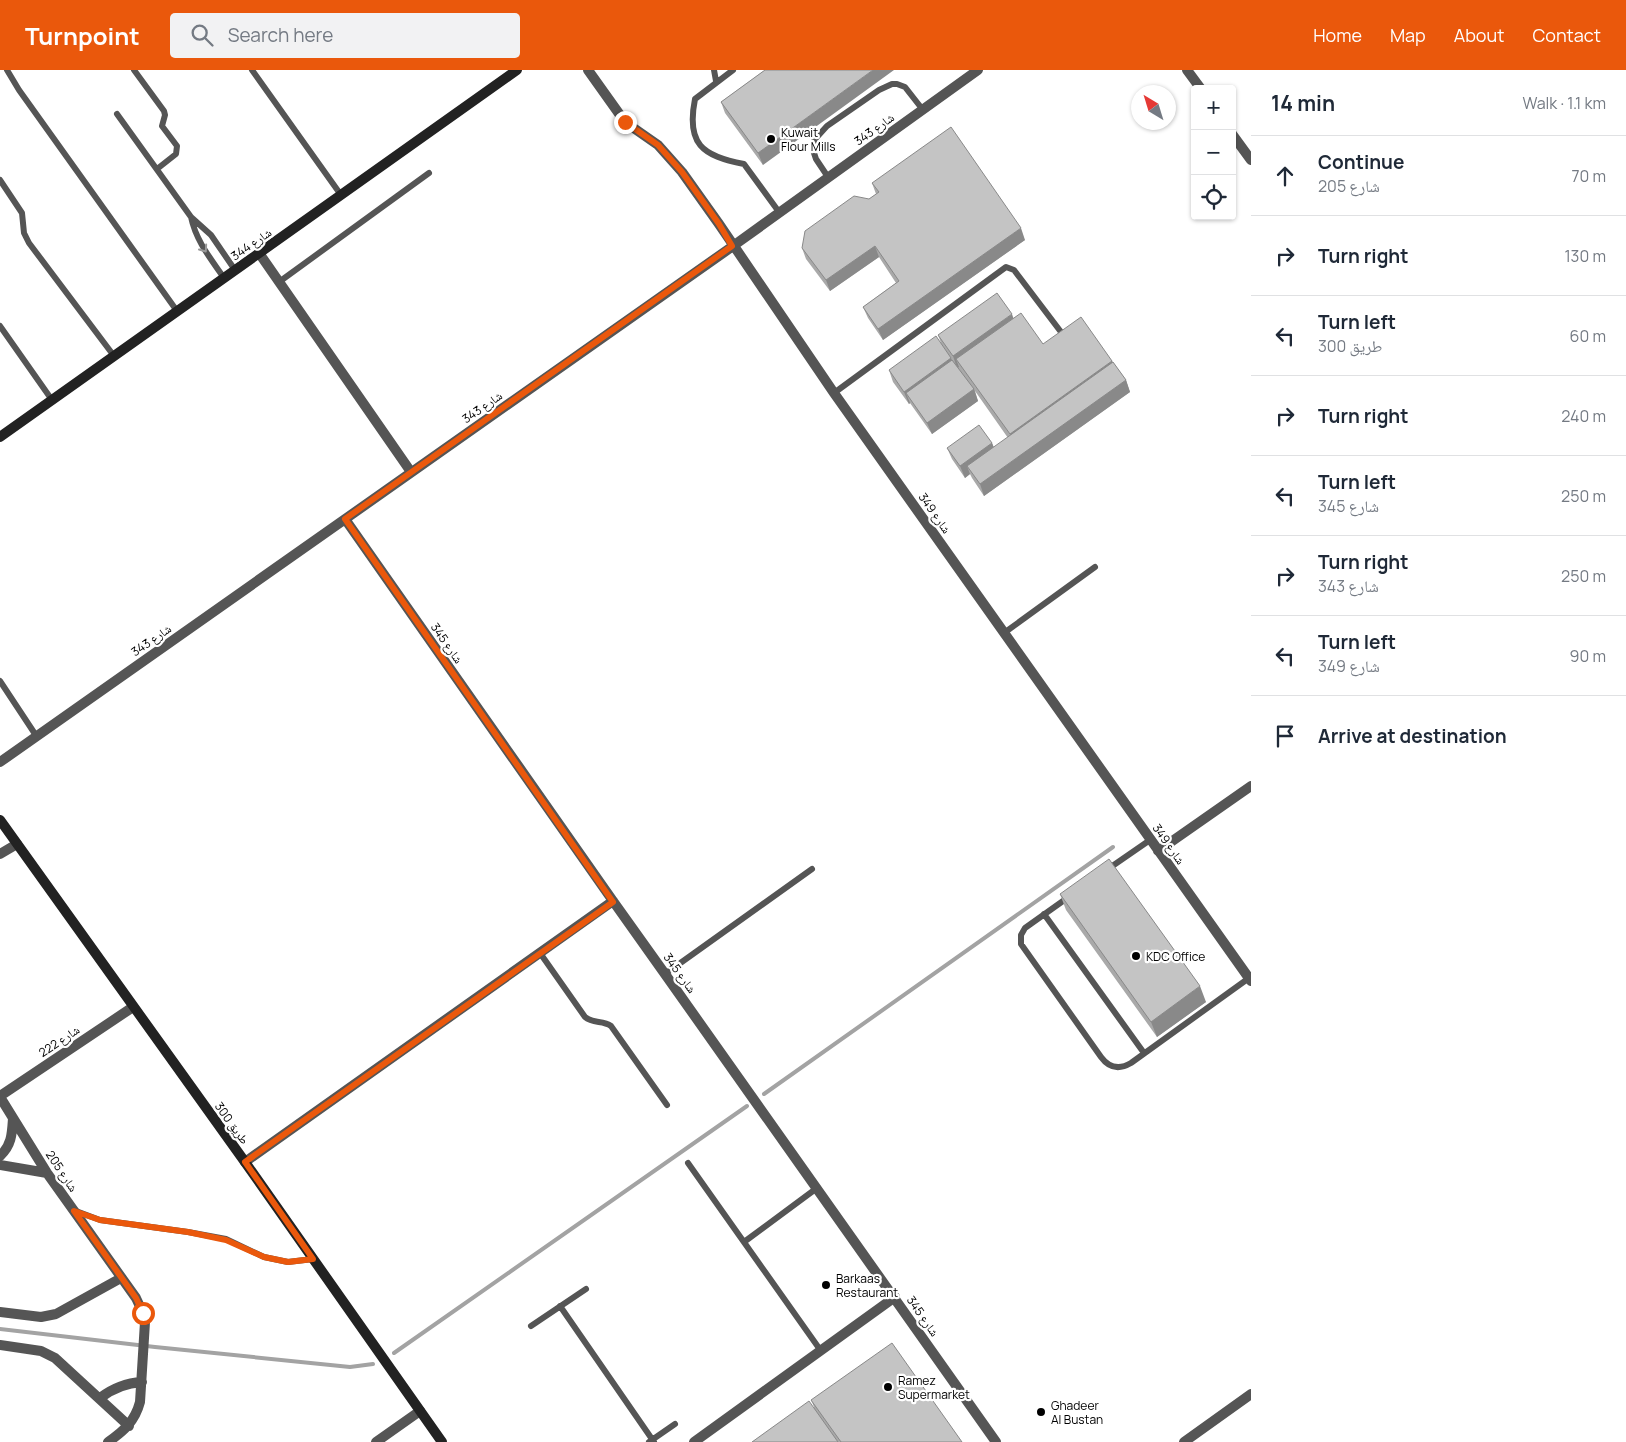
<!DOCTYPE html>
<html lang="en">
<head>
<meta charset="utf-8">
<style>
	:root { --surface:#fff; --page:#f2f2f3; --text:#1f2937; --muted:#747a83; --line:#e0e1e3; --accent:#ea580c }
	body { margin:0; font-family:Manrope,"Noto Naskh Arabic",sans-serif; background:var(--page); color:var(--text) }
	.controls { position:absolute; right:15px; top:15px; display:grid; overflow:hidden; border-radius:5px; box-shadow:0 1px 4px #0004 }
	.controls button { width:45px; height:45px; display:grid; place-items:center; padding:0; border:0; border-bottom:1px solid var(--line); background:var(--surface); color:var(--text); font:25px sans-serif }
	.compass { position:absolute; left:1131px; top:15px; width:45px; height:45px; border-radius:50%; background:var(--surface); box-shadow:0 1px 4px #0004; rotate:322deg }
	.stop { position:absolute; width:15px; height:15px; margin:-11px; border:4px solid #ea580c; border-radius:50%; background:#fff }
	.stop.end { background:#ea580c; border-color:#fff; box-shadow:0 1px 5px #0008 }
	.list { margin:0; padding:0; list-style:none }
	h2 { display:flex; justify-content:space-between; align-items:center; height:65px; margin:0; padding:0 20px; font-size:21px }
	h2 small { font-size:16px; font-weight:400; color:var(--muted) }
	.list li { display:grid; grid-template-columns:32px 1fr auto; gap:15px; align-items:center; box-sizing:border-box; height:80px; padding:0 20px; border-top:1px solid var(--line) }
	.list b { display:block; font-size:19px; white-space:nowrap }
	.list p { margin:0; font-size:16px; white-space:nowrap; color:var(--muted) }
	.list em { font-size:16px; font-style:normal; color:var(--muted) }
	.icon { flex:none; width:28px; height:28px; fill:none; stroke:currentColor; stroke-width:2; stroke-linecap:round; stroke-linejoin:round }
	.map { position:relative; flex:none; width:1251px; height:1372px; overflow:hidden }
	header { display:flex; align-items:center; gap:30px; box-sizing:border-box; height:70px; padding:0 25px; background:var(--accent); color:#fff }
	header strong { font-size:24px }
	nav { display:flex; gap:28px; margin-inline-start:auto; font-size:18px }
	.search { width:350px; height:45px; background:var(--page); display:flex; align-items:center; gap:12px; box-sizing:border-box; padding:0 18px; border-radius:5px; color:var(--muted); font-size:19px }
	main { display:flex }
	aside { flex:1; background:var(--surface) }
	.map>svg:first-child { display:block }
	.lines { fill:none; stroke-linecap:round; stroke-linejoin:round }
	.stream { stroke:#a3a3a3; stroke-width:4 }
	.lane { stroke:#555; stroke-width:6 }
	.street { stroke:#555; stroke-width:10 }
	.secondary { stroke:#222; stroke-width:10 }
	.wall { fill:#a9a9a9 }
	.shaded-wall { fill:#898989 }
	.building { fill:#c4c4c4; stroke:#898989 }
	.oneway { stroke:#999 }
	.route { stroke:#ea580c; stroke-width:6 }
	.poi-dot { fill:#000; stroke:#fff; stroke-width:2 }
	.labels { text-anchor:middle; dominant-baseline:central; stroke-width:4.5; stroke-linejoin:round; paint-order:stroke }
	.street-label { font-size:12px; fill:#000; stroke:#fff }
	.poi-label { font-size:12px; fill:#000; stroke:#fff; text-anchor:start }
</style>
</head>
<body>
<header>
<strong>Turnpoint</strong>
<div class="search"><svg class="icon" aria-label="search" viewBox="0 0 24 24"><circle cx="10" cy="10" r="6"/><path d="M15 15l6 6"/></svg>Search here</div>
<nav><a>Home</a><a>Map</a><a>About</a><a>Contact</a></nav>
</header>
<main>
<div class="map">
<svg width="1251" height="1372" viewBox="0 0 1251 1372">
	<rect width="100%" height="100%" fill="#fff"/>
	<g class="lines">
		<path class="stream" d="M764,1024L1113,777
			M0,1259L155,1277L350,1297L373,1294
			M394,1283L747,1036"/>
		<path class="lane" d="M7,0L19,20L177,241
			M134,0L164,41L165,45L162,56L177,76L176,84L157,99
			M252,0L341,125
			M714,0L716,11
			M733,0L695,29C686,74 702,86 744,94L779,142
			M117,44L191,147L211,165L235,200
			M828,107L816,89L813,80L814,71L817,67L827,56L879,20L892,14H897L905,17L923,40
			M0,110L22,143L24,163L29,173L114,286
			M191,147C196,171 211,189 224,208
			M279,212L429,103
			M0,256L52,330
			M834,323L1006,197L1014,200L1061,262
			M1004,563L1095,497
			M0,611L37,667
			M1108,799L1150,770
			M1070,826L1025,858L1021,865V874L1101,987C1109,998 1119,1000 1131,993L1249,908
			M1044,844L1144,983
			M540,883L585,947C593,954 603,950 611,956L667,1035
			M665,904L812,799
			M688,1093L821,1281
			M76,1141L100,1150L188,1162L226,1169L264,1187L288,1192L313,1189
			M744,1172L817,1118
			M560,1236L654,1372
			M531,1256L586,1219
			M649,1372L675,1354"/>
		<path class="street" d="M588,0L625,52L658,75L682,102L719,154L834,323L1251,911
			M1187,0L1201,19
			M1232,64L1251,90
			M259,183L411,402
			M345,449L613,831L665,904L996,1372
			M0,692L733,176L978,0
			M1158,781L1251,716
			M0,784L17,774
			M0,1026L133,937
			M0,1027L47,1103L136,1228L143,1243L145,1252L140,1332C135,1351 124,1361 108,1372
			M0,1086C12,1075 12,1063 13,1048
			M245,1092L613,831
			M0,1095L47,1103
			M0,1242L41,1247L56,1244L121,1208
			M0,1275L41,1281L55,1288L129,1356
			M100,1328C113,1318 125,1313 142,1312
			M376,1372L420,1341
			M694,1372L895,1227
			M1184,1372L1251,1324"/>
		<path class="secondary" d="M0,367L517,0
			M0,750L245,1092L442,1372"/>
	</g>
	<path class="wall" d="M765,0L763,95L725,43L721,32Z
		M872,113L1025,170L883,270L868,248L863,237L896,213L879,187L830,221L806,189L802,178L876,124Z
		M1014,248L1043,274L1112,291L1126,310L1130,322L984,426L972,408L970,404L965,408L952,389L947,378L992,373L994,378L1008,368L975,321L978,331L932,364L910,333L909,334L893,312L889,300L941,273L938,265Z
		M1060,824L1206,932L1157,967L1066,840Z
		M811,1330L962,1372H752L814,1337Z"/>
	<path class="shaded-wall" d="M873,0H894L763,95L758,83Z
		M1021,158L1025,170L883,270L878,259Z
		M875,176L879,187L830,221L826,210Z
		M1012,244L1016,256L956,289L959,297L957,298L953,286Z
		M951,288L956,300L906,323L910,333L909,334L904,322Z
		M1112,291L1117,302L1014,376L1010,364Z
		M1126,310L1130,322L984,426L980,414Z
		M974,319L978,331L932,364L927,353Z
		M992,373L997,385L967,396L970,404L965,408L960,396Z
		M1200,916L1206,932L1157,967L1151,952Z"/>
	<path class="building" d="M765,0H873L758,83L721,32Z
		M951,57L1021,158L878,259L863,237L899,211L875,176L826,210L802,178L805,161L854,126L869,129L879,122L872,113Z
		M997,223L1012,244L953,286L938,265Z
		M1021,243L1043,274L1081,247L1112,291L1010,364L956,289Z
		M936,266L951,288L904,322L889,300Z
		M952,290L974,319L927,353L906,323Z
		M1113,292L1126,310L980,414L967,396Z
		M979,355L992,373L960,396L947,378Z
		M1109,789L1200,916L1151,952L1060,824Z
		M892,1273L962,1372H841L811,1330Z
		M809,1331L838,1372H752Z"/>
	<defs><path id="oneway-chevron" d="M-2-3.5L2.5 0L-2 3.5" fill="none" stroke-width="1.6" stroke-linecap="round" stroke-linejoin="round" transform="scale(1.25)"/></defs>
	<use class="oneway" href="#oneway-chevron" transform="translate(204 179) rotate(55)"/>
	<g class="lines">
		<path class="route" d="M143,1243L136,1228L74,1141L100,1150L188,1162L226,1170L264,1187L288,1192L313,1189L245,1092L613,832L345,449L732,176L719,154L682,102L658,75L625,52"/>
	</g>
	<g class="poi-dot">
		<circle cx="771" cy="69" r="5"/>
		<circle cx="1136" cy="886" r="5"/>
		<circle cx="826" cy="1215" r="5"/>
		<circle cx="888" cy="1317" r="5"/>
		<circle cx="1041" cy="1342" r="5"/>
	</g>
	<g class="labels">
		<g class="street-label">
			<text transform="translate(874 59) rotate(-36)">شارع 343</text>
			<text transform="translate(251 174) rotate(-35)">شارع 344</text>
			<text transform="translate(482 337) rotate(-35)">شارع 343</text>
			<text transform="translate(935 443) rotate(55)">شارع 349</text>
			<text transform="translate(151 570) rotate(-35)">شارع 343</text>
			<text transform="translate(447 573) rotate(55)">شارع 345</text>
			<text transform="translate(1169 774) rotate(55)">شارع 349</text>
			<text transform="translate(680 903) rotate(54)">شارع 345</text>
			<text transform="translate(59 971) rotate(-34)">شارع 222</text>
			<text transform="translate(232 1053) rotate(54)">طريق 300</text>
			<text transform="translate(62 1101) rotate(56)">شارع 205</text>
			<text transform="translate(923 1246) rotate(55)">شارع 345</text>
		</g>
		<g class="poi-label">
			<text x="781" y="62">Kuwait<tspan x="781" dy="14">Flour Mills</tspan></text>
			<text x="1146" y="886">KDC Office</text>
			<text x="836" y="1208">Barkaas<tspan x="836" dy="14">Restaurant</tspan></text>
			<text x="898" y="1310">Ramez<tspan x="898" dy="14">Supermarket</tspan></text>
			<text x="1051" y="1335">Ghadeer<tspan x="1051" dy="14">Al Bustan</tspan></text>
		</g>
	</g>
</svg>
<div class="controls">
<button>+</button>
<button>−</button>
<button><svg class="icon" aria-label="locate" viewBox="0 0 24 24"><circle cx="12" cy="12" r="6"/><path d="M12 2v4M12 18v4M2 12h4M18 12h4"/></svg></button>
</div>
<svg class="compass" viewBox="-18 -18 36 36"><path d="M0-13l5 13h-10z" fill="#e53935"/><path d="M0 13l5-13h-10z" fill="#747a83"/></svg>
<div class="stop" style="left:143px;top:1243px"></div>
<div class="stop end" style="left:625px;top:52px"></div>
</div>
<aside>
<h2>14 min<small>Walk · 1.1 km</small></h2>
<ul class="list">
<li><svg class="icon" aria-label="ahead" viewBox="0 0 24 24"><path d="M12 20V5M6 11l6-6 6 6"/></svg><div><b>Continue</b><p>شارع 205</p></div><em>70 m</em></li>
<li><svg class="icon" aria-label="right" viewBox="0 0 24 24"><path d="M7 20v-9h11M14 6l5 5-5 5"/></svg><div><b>Turn right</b></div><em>130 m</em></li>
<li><svg class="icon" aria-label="left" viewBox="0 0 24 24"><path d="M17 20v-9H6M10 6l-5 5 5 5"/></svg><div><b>Turn left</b><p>طريق 300</p></div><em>60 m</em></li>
<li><svg class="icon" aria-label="right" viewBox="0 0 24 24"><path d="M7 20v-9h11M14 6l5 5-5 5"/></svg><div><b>Turn right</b></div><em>240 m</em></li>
<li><svg class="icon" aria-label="left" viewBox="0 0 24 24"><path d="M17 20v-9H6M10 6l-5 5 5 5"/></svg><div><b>Turn left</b><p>شارع 345</p></div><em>250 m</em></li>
<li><svg class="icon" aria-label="right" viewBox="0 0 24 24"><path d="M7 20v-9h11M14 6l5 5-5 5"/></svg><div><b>Turn right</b><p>شارع 343</p></div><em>250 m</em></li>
<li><svg class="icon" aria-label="left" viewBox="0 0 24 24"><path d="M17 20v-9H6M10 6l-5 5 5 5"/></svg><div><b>Turn left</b><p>شارع 349</p></div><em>90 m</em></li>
<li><svg class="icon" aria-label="arrive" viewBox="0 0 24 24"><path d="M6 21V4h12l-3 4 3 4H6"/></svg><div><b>Arrive at destination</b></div></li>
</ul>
</aside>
</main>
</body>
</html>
